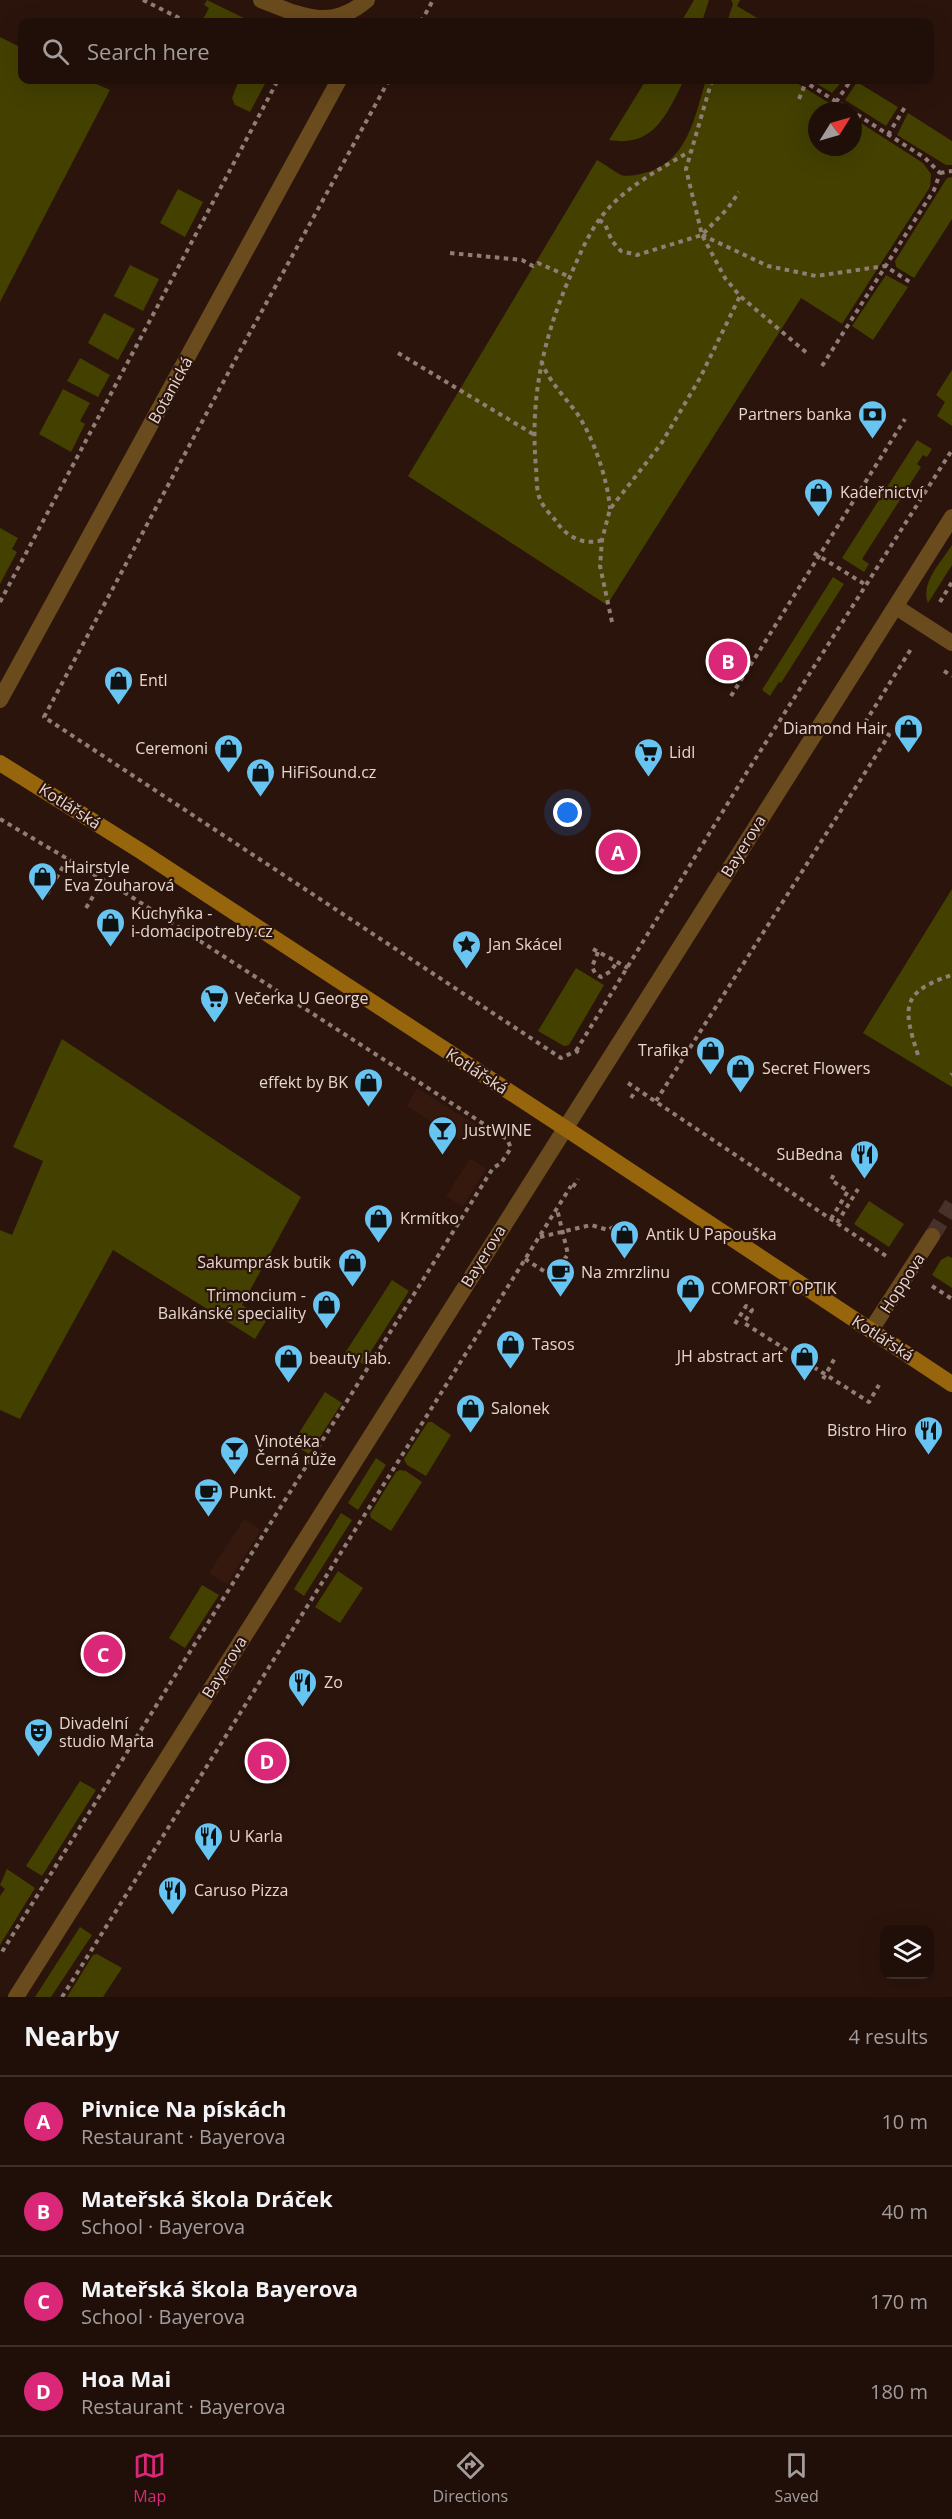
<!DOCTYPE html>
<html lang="en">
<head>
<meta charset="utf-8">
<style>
	:root { --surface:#200f09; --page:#2d1d17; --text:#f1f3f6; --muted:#a29c9c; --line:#3d2f2a; --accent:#db2777 }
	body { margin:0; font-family:"Open Sans",sans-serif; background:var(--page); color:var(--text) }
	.controls { position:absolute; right:18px; bottom:18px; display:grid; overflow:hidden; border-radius:12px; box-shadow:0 6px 24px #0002 }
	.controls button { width:54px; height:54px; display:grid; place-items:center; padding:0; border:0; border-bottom:2px solid var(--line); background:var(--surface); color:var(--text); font:30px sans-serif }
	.compass { position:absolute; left:808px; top:102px; width:54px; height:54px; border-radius:50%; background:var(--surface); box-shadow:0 6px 24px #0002; rotate:53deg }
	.you { position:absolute; left:568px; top:813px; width:21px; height:21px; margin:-15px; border:4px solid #fff; border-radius:50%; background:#1a73e8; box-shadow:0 0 0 9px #1a73e833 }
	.badge { display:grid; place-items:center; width:39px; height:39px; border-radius:50%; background:var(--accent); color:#fff; font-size:20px; font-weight:700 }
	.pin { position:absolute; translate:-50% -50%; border:3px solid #fff; box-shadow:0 2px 6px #0006 }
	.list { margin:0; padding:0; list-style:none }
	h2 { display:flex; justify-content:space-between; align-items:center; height:78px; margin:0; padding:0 24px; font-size:26px }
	h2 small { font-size:20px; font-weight:400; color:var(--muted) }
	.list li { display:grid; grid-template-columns:39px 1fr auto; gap:18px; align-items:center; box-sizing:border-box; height:90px; padding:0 24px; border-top:2px solid var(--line) }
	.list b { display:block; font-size:22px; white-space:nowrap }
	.list p { margin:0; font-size:20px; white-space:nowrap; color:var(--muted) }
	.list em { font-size:20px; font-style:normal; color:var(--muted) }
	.icon { flex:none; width:33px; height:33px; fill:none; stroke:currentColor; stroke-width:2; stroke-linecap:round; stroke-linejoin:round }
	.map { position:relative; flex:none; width:952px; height:1997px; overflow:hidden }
	.search { position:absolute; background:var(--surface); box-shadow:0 6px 24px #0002; left:18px; right:18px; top:18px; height:66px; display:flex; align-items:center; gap:15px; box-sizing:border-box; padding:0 21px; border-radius:12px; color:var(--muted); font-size:22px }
	.sheet { height:438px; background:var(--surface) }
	nav { display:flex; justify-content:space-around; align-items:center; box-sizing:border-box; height:84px; border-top:2px solid var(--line); background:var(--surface); font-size:16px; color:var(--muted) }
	nav a { display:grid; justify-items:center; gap:3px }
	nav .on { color:var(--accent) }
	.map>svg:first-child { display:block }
	.built { fill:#35180e }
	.green { fill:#434000 }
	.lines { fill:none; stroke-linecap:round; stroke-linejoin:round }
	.minor-tunnel { stroke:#473129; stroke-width:16; stroke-dasharray:16 8; stroke-linecap:butt }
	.path { stroke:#907d76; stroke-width:4; stroke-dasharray:4.5 4.5; stroke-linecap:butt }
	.service { stroke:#6a4b1d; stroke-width:16 }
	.minor { stroke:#6a4b1d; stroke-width:16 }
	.secondary { stroke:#97650c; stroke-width:16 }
	.labels { text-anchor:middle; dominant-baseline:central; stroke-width:4.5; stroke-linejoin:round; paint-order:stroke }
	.street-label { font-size:16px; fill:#e6d6d0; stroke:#2b140c }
	.poi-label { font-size:16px; fill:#e6d6d0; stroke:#2b140c; text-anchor:start }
</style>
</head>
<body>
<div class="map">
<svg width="952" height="1997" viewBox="0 0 952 1997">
	<rect width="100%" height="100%" fill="#2b140c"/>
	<path class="built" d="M417,1088L476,1125L467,1140H460L407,1106Z
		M469,1160H473L486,1169L463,1207L446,1196Z
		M244,1519L261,1530L227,1584L209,1573Z"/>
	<path class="green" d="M207,0L252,22H204L202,21L209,8L204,5Z
		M694,0H709L702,22H681Z
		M731,0H740L737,6L764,22H727L733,4Z
		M0,37L22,48V80H87L110,90L0,302Z
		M239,80H267L250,112L235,105L232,98Z
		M646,80H684C667,114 654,148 609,140Z
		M706,80H792L842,111H817V147H853V118L923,163L931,174L930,187L842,324L801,298L607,605L408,476L597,160C605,164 613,171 621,175C627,177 638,175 644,173C688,163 695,115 706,80Z
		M811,80H843L832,93Z
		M857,82L898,107L886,126L845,100Z
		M908,113L952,141V165H946L897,135Z
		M952,177V219L914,278L896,267L895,261L947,178Z
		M178,189L203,202L185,237L160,223Z
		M130,265L159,279L143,311L114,296Z
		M886,275L908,287L873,340L852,326Z
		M104,313L135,329L118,360L88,343Z
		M80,358L110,375L98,397L67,381Z
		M952,370V426L937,416L945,402L936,395Z
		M63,389L90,403L80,421L85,424L71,452L39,434Z
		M917,440L932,449L927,457L923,455L917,464L921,467L862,559L869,564L864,572L842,558Z
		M0,528L18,538L12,549L17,552L0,584Z
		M952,545V565L928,603C920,583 942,561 952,545Z
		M833,577L844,584L781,683L779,682L770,696L762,690Z
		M952,889V1087L863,1033Z
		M576,968L604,985L569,1045L564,1046L538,1031Z
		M62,1039L301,1197L242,1305L266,1321L255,1339L113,1250L20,1419L0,1410V1230L12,1235L43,1161L13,1147Z
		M869,1201L904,1224L889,1247L854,1224Z
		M948,1256L952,1258V1288L932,1275L941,1260Z
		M392,1280L409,1291L363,1364L345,1353Z
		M325,1392L342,1403L309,1454L292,1444Z
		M428,1422H432L451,1435L426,1476L407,1465L404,1459Z
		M376,1458L386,1465L358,1510L348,1503Z
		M400,1470L406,1471L422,1482L391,1531L371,1518L370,1514L396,1472Z
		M341,1513L352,1520L304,1596L294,1589Z
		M338,1571L363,1588L340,1623L315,1607Z
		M202,1585L219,1595L185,1648L169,1638Z
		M80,1781L96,1790L42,1876L26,1866Z
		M7,1869L35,1888L0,1945V1896L5,1889L0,1885Z
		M80,1927L92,1935L51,1997H35Z
		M97,1954L122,1968L103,1997H67L93,1955Z"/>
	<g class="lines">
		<path class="minor-tunnel" d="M932,1236L952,1204"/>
		<path class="path" d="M143,0L187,22
			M421,22L433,0
			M389,80L241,349L44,717L561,1058L576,1051L581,1054
			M712,80L686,169L702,235L725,278L740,296L808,354
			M802,80L851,111
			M799,99L806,82
			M836,102L851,80
			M888,135L905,107
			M940,173L952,171
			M599,220L605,224L612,241L621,251L637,255L702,235L728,208L739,192
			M702,235L768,266L816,276L885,266L913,284
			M450,253L522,260L533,266L538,263L570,277
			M398,353L533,434
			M541,361C549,381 563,395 576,412C593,436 608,480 610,509
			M822,366L934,190L940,173L925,158L853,112
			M602,540C585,546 566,537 556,521C551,515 543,507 540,499C536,491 537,477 536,468C530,399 542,344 568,281C577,261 586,238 599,220C620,190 658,170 689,152
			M814,553L866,585
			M0,602L278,80
			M940,602L952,582
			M612,622L600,566L602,540L610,509L661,444L700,378L740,296
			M944,671L952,676
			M731,696L905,419
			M0,819L127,894L507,1139L511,1148L501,1163L493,1168L0,1955
			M47,894L68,858
			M86,908L103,880
			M593,949L628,968
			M598,952L592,967L595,973L601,977L611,971L617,962
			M576,1051L747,772L952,450
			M918,1055C903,1008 900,992 952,975
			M951,1075L952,1074
			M628,1083L886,1256
			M631,1098L637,1089
			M656,1101L889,735L866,721L911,649
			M573,1187L578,1179
			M831,1219L848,1191L831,1180L834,1174
			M837,1223L858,1189
			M540,1237L591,1225L608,1230L625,1221
			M525,1259L553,1277L568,1254L557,1209
			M932,1286L952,1299
			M735,1324L746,1306L752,1310L744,1323L869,1402L879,1385
			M823,1379L836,1356
			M62,1997L571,1186"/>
		<path class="service" d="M896,607L952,643"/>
		<path class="minor" d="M261,0C301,16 331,31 367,0
			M0,700L339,80
			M871,1330L932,1236
			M16,1997L952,517"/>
		<path class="secondary" d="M0,763L139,850L565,1128L952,1384"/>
	</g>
	<defs>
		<symbol id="bank-pin" viewBox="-11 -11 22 30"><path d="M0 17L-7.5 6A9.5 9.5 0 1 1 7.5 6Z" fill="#68c4f0" stroke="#2b140c"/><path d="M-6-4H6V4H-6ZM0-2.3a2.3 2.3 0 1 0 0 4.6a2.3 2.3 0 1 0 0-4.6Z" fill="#111"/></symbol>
		<symbol id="shop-pin" viewBox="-11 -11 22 30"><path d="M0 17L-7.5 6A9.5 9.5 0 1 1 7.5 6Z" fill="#68c4f0" stroke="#2b140c"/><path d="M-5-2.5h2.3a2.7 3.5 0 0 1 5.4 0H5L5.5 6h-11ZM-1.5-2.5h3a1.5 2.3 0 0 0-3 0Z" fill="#111"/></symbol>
		<symbol id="supermarket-pin" viewBox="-11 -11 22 30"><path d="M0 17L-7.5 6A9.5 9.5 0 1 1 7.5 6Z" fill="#68c4f0" stroke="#2b140c"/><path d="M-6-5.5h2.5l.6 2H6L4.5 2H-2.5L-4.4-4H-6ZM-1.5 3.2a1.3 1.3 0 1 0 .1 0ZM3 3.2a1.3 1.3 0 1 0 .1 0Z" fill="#111"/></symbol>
		<symbol id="sight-pin" viewBox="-11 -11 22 30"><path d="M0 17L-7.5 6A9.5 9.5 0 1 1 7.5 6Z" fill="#68c4f0" stroke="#2b140c"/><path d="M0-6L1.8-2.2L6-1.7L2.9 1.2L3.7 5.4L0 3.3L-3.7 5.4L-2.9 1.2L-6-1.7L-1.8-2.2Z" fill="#111"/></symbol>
		<symbol id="bar-pin" viewBox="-11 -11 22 30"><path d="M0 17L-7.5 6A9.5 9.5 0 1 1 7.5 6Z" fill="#68c4f0" stroke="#2b140c"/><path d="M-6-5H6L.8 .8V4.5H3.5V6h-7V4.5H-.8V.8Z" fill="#111"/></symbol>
		<symbol id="restaurant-pin" viewBox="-11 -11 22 30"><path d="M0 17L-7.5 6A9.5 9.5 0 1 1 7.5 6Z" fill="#68c4f0" stroke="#2b140c"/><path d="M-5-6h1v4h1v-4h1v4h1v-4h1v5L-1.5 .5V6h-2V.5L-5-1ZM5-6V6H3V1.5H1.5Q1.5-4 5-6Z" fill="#111"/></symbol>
		<symbol id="cafe-pin" viewBox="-11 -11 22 30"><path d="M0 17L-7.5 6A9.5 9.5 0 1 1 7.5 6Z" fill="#68c4f0" stroke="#2b140c"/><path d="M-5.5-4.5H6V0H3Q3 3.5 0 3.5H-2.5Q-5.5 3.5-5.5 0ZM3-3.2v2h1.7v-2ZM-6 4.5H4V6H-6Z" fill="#111"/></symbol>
		<symbol id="theatre-pin" viewBox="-11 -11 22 30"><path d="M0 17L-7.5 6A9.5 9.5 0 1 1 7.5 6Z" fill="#68c4f0" stroke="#2b140c"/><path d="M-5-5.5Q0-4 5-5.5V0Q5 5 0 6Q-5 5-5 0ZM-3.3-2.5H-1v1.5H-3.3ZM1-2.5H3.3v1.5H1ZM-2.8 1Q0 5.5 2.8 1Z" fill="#111"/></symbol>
	</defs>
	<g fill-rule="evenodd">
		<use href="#bank-pin" x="856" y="398" width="33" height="45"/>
		<use href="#shop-pin" x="802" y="476" width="33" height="45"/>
		<use href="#shop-pin" x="102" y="664" width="33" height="45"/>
		<use href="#shop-pin" x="892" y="712" width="33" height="45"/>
		<use href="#shop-pin" x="212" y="732" width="33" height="45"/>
		<use href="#supermarket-pin" x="632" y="736" width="33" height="45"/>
		<use href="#shop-pin" x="244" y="756" width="33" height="45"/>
		<use href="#shop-pin" x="26" y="860" width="33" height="45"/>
		<use href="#shop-pin" x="94" y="906" width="33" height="45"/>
		<use href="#sight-pin" x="450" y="928" width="33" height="45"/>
		<use href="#supermarket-pin" x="198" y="982" width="33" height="45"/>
		<use href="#shop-pin" x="694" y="1034" width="33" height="45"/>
		<use href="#shop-pin" x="724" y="1052" width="33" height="45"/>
		<use href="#shop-pin" x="352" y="1066" width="33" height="45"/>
		<use href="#bar-pin" x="426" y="1114" width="33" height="45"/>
		<use href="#restaurant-pin" x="848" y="1138" width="33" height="45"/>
		<use href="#shop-pin" x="362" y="1202" width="33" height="45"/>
		<use href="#shop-pin" x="608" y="1218" width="33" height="45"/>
		<use href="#shop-pin" x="336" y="1246" width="33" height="45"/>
		<use href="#cafe-pin" x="544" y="1256" width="33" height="45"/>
		<use href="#shop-pin" x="674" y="1272" width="33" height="45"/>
		<use href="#shop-pin" x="310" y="1288" width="33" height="45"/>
		<use href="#shop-pin" x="494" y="1328" width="33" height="45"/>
		<use href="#shop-pin" x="788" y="1340" width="33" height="45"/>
		<use href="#shop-pin" x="272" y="1342" width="33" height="45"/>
		<use href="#shop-pin" x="454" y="1392" width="33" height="45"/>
		<use href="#restaurant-pin" x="912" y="1414" width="33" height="45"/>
		<use href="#bar-pin" x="218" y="1434" width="33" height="45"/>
		<use href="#cafe-pin" x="192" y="1476" width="33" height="45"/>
		<use href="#restaurant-pin" x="286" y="1666" width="33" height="45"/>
		<use href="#theatre-pin" x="22" y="1716" width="33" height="45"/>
		<use href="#restaurant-pin" x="192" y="1820" width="33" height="45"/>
		<use href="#restaurant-pin" x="156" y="1874" width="33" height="45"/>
	</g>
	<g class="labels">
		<g class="street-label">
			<text transform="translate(170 390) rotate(-61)">Botanická</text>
			<text transform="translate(70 806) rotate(33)">Kotlářská</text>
			<text transform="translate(743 846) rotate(-58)">Bayerova</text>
			<text transform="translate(477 1071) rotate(33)">Kotlářská</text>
			<text transform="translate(483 1256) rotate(-58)">Bayerova</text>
			<text transform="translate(902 1283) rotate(-57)">Hoppova</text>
			<text transform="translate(883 1338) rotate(33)">Kotlářská</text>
			<text transform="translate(224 1667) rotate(-58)">Bayerova</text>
		</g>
		<g class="poi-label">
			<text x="852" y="414" text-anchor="end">Partners banka</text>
			<text x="840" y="492">Kadeřnictví</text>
			<text x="139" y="680">Entl</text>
			<text x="887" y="728" text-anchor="end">Diamond Hair</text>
			<text x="208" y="748" text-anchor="end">Ceremoni</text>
			<text x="669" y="752">Lidl</text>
			<text x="281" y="772">HiFiSound.cz</text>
			<text x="64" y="867">Hairstyle<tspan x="64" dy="18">Eva Zouharová</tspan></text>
			<text x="131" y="913">Kuchyňka -<tspan x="131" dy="18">i-domacipotreby.cz</tspan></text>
			<text x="488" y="944">Jan Skácel</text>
			<text x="235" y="998">Večerka U George</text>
			<text x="689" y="1050" text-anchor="end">Trafika</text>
			<text x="762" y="1068">Secret Flowers</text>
			<text x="348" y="1082" text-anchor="end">effekt by BK</text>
			<text x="464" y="1130">JustWINE</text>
			<text x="843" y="1154" text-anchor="end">SuBedna</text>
			<text x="400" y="1218">Krmítko</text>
			<text x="646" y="1234">Antik U Papouška</text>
			<text x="331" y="1262" text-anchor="end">Sakumprásk butik</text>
			<text x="581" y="1272">Na zmrzlinu</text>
			<text x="711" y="1288">COMFORT OPTIK</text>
			<text x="306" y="1295" text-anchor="end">Trimoncium -<tspan x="306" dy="18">Balkánské speciality</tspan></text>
			<text x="532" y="1344">Tasos</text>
			<text x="783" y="1356" text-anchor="end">JH abstract art</text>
			<text x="309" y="1358">beauty lab.</text>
			<text x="491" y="1408">Salonek</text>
			<text x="907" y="1430" text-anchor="end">Bistro Hiro</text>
			<text x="255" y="1441">Vinotéka<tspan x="255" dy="18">Černá růže</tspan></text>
			<text x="229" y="1492">Punkt.</text>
			<text x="324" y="1682">Zo</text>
			<text x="59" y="1723">Divadelní<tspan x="59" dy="18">studio Marta</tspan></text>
			<text x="229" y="1836">U Karla</text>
			<text x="194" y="1890">Caruso Pizza</text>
		</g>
	</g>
</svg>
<div class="controls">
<button><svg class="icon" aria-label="layers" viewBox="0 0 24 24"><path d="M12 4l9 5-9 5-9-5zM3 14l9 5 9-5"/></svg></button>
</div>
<svg class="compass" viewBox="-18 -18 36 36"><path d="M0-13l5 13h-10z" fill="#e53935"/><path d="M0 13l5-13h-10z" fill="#a29c9c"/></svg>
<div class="you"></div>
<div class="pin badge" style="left:618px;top:852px">A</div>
<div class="pin badge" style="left:728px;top:661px">B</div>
<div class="pin badge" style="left:103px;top:1654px">C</div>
<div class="pin badge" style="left:267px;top:1761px">D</div>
<div class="search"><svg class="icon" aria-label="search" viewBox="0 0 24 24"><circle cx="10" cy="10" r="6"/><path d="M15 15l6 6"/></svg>Search here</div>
</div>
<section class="sheet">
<h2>Nearby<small>4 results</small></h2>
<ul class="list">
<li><span class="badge">A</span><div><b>Pivnice Na pískách</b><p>Restaurant · Bayerova</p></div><em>10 m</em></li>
<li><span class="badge">B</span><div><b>Mateřská škola Dráček</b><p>School · Bayerova</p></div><em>40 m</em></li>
<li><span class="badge">C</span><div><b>Mateřská škola Bayerova</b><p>School · Bayerova</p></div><em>170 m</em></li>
<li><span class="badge">D</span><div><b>Hoa Mai</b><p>Restaurant · Bayerova</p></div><em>180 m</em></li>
</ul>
</section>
<nav>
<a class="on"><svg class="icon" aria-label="map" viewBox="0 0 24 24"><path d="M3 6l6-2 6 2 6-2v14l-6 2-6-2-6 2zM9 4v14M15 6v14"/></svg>Map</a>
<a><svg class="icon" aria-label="directions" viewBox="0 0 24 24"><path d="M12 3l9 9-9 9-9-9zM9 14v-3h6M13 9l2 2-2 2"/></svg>Directions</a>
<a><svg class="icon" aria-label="saved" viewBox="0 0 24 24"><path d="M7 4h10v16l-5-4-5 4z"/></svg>Saved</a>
</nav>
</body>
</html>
